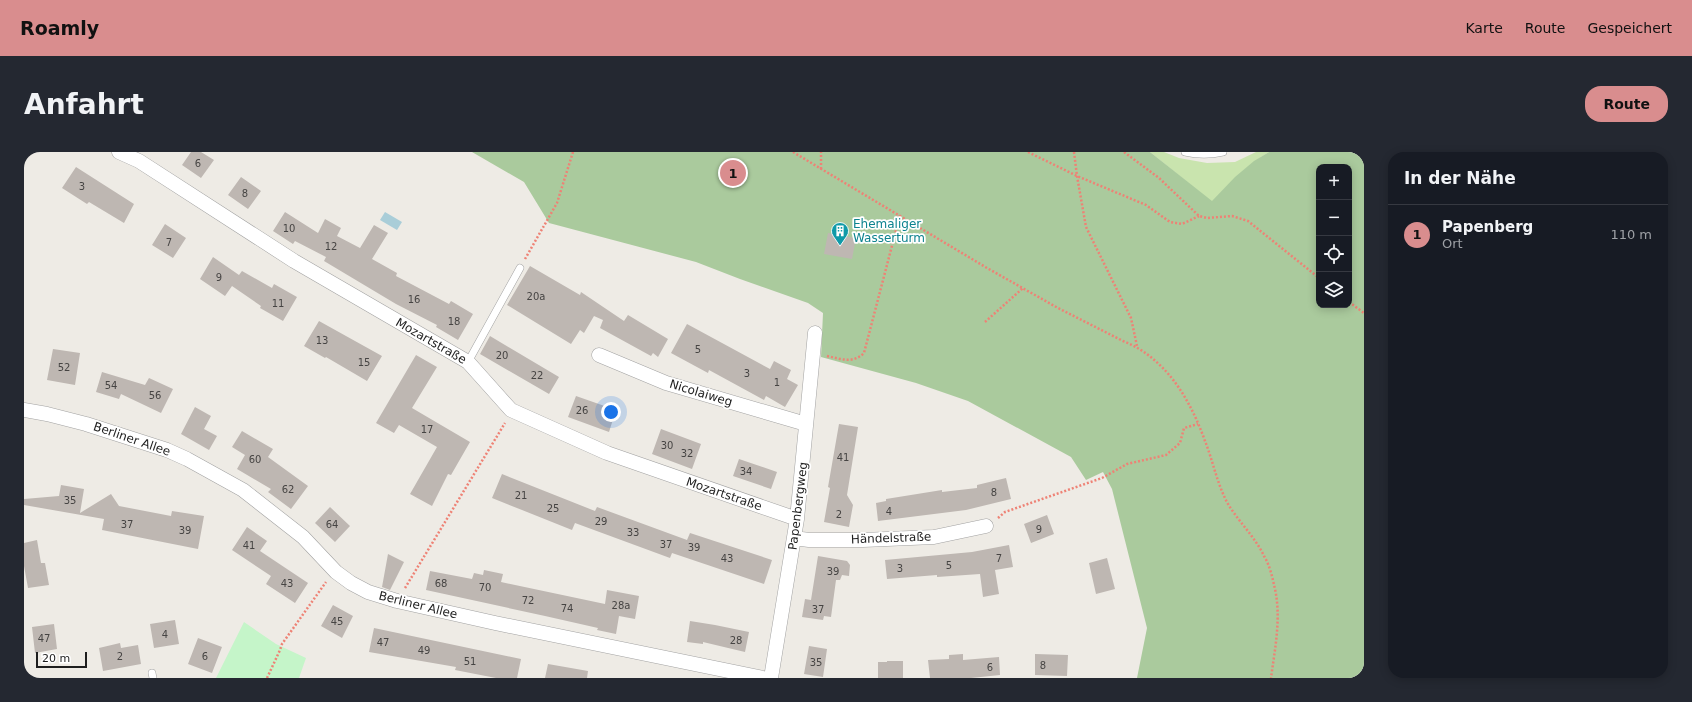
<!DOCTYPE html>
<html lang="de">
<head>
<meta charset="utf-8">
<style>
	:root { --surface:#171b24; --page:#242831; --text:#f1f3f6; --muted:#9ea1a6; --line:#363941; --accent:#d98d8e }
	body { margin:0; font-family:"DejaVu Sans",sans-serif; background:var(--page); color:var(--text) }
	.controls { position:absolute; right:12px; top:12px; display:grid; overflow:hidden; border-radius:8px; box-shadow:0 2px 10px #0003 }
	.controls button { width:36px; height:36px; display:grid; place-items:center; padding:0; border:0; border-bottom:1px solid var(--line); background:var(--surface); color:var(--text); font:20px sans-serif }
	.scale { position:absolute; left:12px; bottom:10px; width:51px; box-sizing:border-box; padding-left:4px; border:2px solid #1e1e1e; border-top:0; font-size:11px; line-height:14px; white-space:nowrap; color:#1e1e1e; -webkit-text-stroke:3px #fff; paint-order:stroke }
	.you { position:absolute; left:587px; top:260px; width:14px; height:14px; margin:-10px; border:3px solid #fff; border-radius:50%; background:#1a73e8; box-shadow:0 0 0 6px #1a73e833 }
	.badge { display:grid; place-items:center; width:26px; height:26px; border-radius:50%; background:var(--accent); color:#111; font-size:13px; font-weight:700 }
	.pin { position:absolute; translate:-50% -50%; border:2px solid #fff; box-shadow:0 1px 4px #0006 }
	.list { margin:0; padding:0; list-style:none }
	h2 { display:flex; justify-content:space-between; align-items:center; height:52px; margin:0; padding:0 16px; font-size:17px }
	h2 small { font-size:13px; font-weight:400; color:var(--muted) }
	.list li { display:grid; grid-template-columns:26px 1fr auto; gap:12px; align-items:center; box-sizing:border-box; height:60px; padding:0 16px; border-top:1px solid var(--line) }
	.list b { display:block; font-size:15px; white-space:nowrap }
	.list p { margin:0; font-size:13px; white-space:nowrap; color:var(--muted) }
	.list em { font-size:13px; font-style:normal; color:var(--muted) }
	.icon { flex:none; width:22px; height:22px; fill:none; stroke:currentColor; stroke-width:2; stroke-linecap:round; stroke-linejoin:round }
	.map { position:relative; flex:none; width:1340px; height:526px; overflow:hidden; border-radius:16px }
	header { display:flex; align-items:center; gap:24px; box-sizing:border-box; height:56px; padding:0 20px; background:var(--accent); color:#111 }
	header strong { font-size:19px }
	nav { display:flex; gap:22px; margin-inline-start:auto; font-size:14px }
	.intro { display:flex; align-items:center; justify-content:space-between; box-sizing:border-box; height:96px; padding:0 24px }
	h1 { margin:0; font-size:28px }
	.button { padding:10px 18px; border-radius:16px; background:var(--accent); color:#111; font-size:14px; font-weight:700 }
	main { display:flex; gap:24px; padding:0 24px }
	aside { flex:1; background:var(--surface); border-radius:16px; box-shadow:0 2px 10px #0003 }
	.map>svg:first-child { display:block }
	.grass { fill:#c9e4ae }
	.forest { fill:#aaca9d; fill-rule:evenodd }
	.park { fill:#c5f5c9 }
	.water { fill:#a9cdd8 }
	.building { fill:#beb7b2 }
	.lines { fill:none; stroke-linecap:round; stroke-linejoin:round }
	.lane-casing { stroke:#a2a2a2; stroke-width:8 }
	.street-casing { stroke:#a2a2a2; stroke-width:15 }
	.path { stroke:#ee8275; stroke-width:2.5; stroke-dasharray:2 2; stroke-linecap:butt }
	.lane { stroke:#fff; stroke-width:7 }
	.street { stroke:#fff; stroke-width:14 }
	.labels { text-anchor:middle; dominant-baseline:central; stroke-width:3.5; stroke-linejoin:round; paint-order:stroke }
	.number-label { font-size:10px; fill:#464443 }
	.culture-label { font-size:12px; fill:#0d838f; stroke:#fff; text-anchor:start }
	.street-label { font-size:12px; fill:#1e1e1e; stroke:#fff }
</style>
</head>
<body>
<header>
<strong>Roamly</strong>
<nav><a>Karte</a><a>Route</a><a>Gespeichert</a></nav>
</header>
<div class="intro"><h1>Anfahrt</h1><a class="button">Route</a></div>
<main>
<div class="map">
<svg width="1340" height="526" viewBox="0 0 1340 526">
	<rect width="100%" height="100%" fill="#eeebe5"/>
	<path class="grass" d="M1126,0H1140L1155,6L1183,11L1211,10L1232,0H1245C1223,13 1206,31 1188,50Z"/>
	<path class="forest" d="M448,0H1126L1188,49L1211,25L1230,9L1245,0H1340V526H1113L1123,476L1088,337L1079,320L1062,328L1047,305L944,249L892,231L797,205L799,161L784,151L716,127L672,110L525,71L500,30ZM1295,15H1325V153H1295Z"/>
	<path class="park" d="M220,470L252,492L282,506L275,526H192Z"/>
	<path class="water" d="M361,60L378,70L373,78L356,68Z"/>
	<path class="building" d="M167,0H177L190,8L177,26L158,13Z
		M52,15L110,52L100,71L65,50L63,52L38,36Z
		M217,25L237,39L224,57L204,43Z
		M261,60L294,81L301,67L317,76L313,84L336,96L350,73L364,81L348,107L373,121L372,124L425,152L427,149L449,162L434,188L412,175L413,173L372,152L300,109L302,105L271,89L269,92L249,79Z
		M141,72L162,86L149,106L128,93Z
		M804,81L832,86L828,107L800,102Z
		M189,105L215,123L218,119L248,136L250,132L273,145L259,169L236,156L237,154L208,134L201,144L176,127Z
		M506,114L556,143L557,140L600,169L604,163L644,187L634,205L629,201L627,204L576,176L579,168L570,164L560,181L556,178L547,192L483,153Z
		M295,169L358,204L343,229L302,205L301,206L280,194Z
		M663,172L746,217L750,209L767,218L763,227L774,233L761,255L742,244L740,248L685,218L684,221L647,201Z
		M466,184L535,225L525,242L456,202Z
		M29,197L56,201L51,233L23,228Z
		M392,203L413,215L388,256L446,290L427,323L424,322L408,354L386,342L413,295L375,273L370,281L352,271Z
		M78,220L121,233L125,226L149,237L137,261L97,242L95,247L72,240Z
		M552,244L592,258L585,280L544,265Z
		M171,255L187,264L180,277L193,284L185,298L157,282Z
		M815,272L834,275L823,343L829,353L825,375L800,370L806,336L804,335Z
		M637,277L677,292L668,317L628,302Z
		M218,279L249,297L244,305L284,334L267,357L244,340L247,337L213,317L221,303L208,295Z
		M715,307L753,320L747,337L709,324Z
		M478,322L571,359L573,355L663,388L666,381L748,408L740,432L648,401L646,406L551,371L548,378L468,346Z
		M982,326L987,347L942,358L854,369L852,351L862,349V347L918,338V340L953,336V333Z
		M37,333L60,337L56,361L87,342L95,354L147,364L148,359L180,364L174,397L78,378L80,367L0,353V347L35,344Z
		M306,355L326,374L311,390L291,371Z
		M1023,363L1030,382L1007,391L1000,372Z
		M223,375L243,389L236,399L284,431L271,451L242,432L247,424L208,398Z
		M13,388L17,411H21L25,433L4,436L0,414V391Z
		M985,393L989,415L971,418L975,442L959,445L956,422L913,425V423L863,427L861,408L948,400Z
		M364,402L380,410L366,438L358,435Z
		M794,404L823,409L826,413L825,424L818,423L816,428H812L807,465L800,464L799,468L778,465L781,447L787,448Z
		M1083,406L1091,437L1072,442L1065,411Z
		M460,418L479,422L477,430L581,452L583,438L615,444L611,467L595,464L592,482L573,478L574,476L521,464L402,438L406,419L448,427L450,421L459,423Z
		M309,453L329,464L318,486L297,474Z
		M151,468L155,492L130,496L126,472Z
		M666,469L691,473L725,480L721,500L679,490V492L663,490Z
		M30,472L33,497L11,501L8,475Z
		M350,476L497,507L493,526H472L431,518L432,515L345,500Z
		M174,486L198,495L188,521L164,512Z
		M96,491L97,496L114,493L117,512L79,519L75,496Z
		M785,494L803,497L799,525L780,522Z
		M939,502V508L975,505L976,523L947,526H906L904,508L925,507V503Z
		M1011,502L1044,503L1043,524L1011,523Z
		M863,509H879V526H854V510H863Z
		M524,512L564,519L563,526H521Z"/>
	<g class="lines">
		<defs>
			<path id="lane" d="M1161,0C1174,3 1186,3 1199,0
				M444,210L496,116
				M128,521L129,526"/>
			<path id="street" d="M95,0L115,9L270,109L444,210L487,258L583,301L773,367
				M575,203L642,231L782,272
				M0,258L23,262L62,272L143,298L163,307L219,338L279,385L312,420L327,431L344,440L373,449L471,471L739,526
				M770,386L785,388H839L910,385L962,374
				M747,526L773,367L791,181"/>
		</defs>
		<use href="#lane" class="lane-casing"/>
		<use href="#street" class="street-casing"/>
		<path class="path" d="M769,0L963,116L1034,156L1099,189C1142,206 1166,247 1181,289C1189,309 1193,332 1204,352C1215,370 1231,385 1240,404C1245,412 1248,423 1250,433C1258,463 1251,496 1247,526
			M1004,0L1053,24L1122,53L1146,70L1158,72L1175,64
			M1050,0L1053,24L1062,75L1107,166L1113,194
			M1100,0L1135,26L1175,64L1183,66L1208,64L1224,69L1295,126
			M797,17V0
			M501,107L533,51L549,0
			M1325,150L1340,161
			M961,170L999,136
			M803,204C817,207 829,212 840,201L876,63
			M974,366L981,360L1078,326L1103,312L1142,303L1156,291L1160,276L1174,272
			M381,436L481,271
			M243,526L256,498L258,492L302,430"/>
		<use href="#lane" class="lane"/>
		<use href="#street" class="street"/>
	</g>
	<defs>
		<symbol id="building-pin" viewBox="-11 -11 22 30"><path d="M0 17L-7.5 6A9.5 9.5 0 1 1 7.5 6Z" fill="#0f9aa8" stroke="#fff"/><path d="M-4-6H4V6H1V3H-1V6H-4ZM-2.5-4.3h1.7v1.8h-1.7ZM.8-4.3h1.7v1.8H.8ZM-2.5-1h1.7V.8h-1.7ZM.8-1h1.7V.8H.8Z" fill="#fff"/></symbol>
	</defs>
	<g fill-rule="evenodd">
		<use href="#building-pin" x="806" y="69" width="20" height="27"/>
	</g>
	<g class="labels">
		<g class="number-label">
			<text x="174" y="11">6</text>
			<text x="58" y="34">3</text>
			<text x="221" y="41">8</text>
			<text x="265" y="76">10</text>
			<text x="145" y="90">7</text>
			<text x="307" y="94">12</text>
			<text x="195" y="125">9</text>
			<text x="512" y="144">20a</text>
			<text x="390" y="147">16</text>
			<text x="254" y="151">11</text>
			<text x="430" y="169">18</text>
			<text x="298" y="188">13</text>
			<text x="674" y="197">5</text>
			<text x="478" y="203">20</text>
			<text x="340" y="210">15</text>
			<text x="40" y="215">52</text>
			<text x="723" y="221">3</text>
			<text x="513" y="223">22</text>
			<text x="753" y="230">1</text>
			<text x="87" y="233">54</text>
			<text x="131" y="243">56</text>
			<text x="558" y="258">26</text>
			<text x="403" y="277">17</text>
			<text x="643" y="293">30</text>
			<text x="663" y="301">32</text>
			<text x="819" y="305">41</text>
			<text x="231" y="307">60</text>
			<text x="722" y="319">34</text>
			<text x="264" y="337">62</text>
			<text x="970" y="340">8</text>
			<text x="497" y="343">21</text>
			<text x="46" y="348">35</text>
			<text x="529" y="356">25</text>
			<text x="865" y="359">4</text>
			<text x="815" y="362">2</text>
			<text x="577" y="369">29</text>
			<text x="103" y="372">37</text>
			<text x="308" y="372">64</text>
			<text x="1015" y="377">9</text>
			<text x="161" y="378">39</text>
			<text x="609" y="380">33</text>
			<text x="642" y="392">37</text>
			<text x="225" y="393">41</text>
			<text x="670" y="395">39</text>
			<text x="703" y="406">43</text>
			<text x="975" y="406">7</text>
			<text x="925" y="413">5</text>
			<text x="876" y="416">3</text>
			<text x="809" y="419">39</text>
			<text x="263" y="431">43</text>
			<text x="417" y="431">68</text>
			<text x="461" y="435">70</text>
			<text x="504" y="448">72</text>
			<text x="597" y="453">28a</text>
			<text x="543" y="456">74</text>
			<text x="794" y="457">37</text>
			<text x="313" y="469">45</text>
			<text x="141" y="482">4</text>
			<text x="20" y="486">47</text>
			<text x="712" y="488">28</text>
			<text x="359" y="490">47</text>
			<text x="400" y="498">49</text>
			<text x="96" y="504">2</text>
			<text x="181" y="504">6</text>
			<text x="446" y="509">51</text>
			<text x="792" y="510">35</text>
			<text x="1019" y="513">8</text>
			<text x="966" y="515">6</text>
		</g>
		<g class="culture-label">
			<text x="829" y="72">Ehemaliger<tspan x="829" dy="14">Wasserturm</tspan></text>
		</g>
		<g class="street-label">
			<text transform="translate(407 189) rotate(30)">Mozartstraße</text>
			<text transform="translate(677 241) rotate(17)">Nicolaiweg</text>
			<text transform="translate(108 287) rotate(19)">Berliner Allee</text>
			<text transform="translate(700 342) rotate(19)">Mozartstraße</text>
			<text transform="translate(774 354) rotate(-83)">Papenbergweg</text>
			<text transform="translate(867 386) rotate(-2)">Händelstraße</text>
			<text transform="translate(394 453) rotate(14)">Berliner Allee</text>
		</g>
	</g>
</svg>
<div class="controls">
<button>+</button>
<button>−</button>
<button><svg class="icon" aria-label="locate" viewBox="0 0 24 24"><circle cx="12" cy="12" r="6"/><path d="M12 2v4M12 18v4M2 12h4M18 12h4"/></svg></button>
<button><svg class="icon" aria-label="layers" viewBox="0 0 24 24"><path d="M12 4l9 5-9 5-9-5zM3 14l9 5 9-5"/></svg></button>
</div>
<div class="scale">20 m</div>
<div class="you"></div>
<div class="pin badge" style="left:709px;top:21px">1</div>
</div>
<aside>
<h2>In der Nähe<small></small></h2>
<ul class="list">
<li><span class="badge">1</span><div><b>Papenberg</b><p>Ort</p></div><em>110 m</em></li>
</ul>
</aside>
</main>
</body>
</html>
